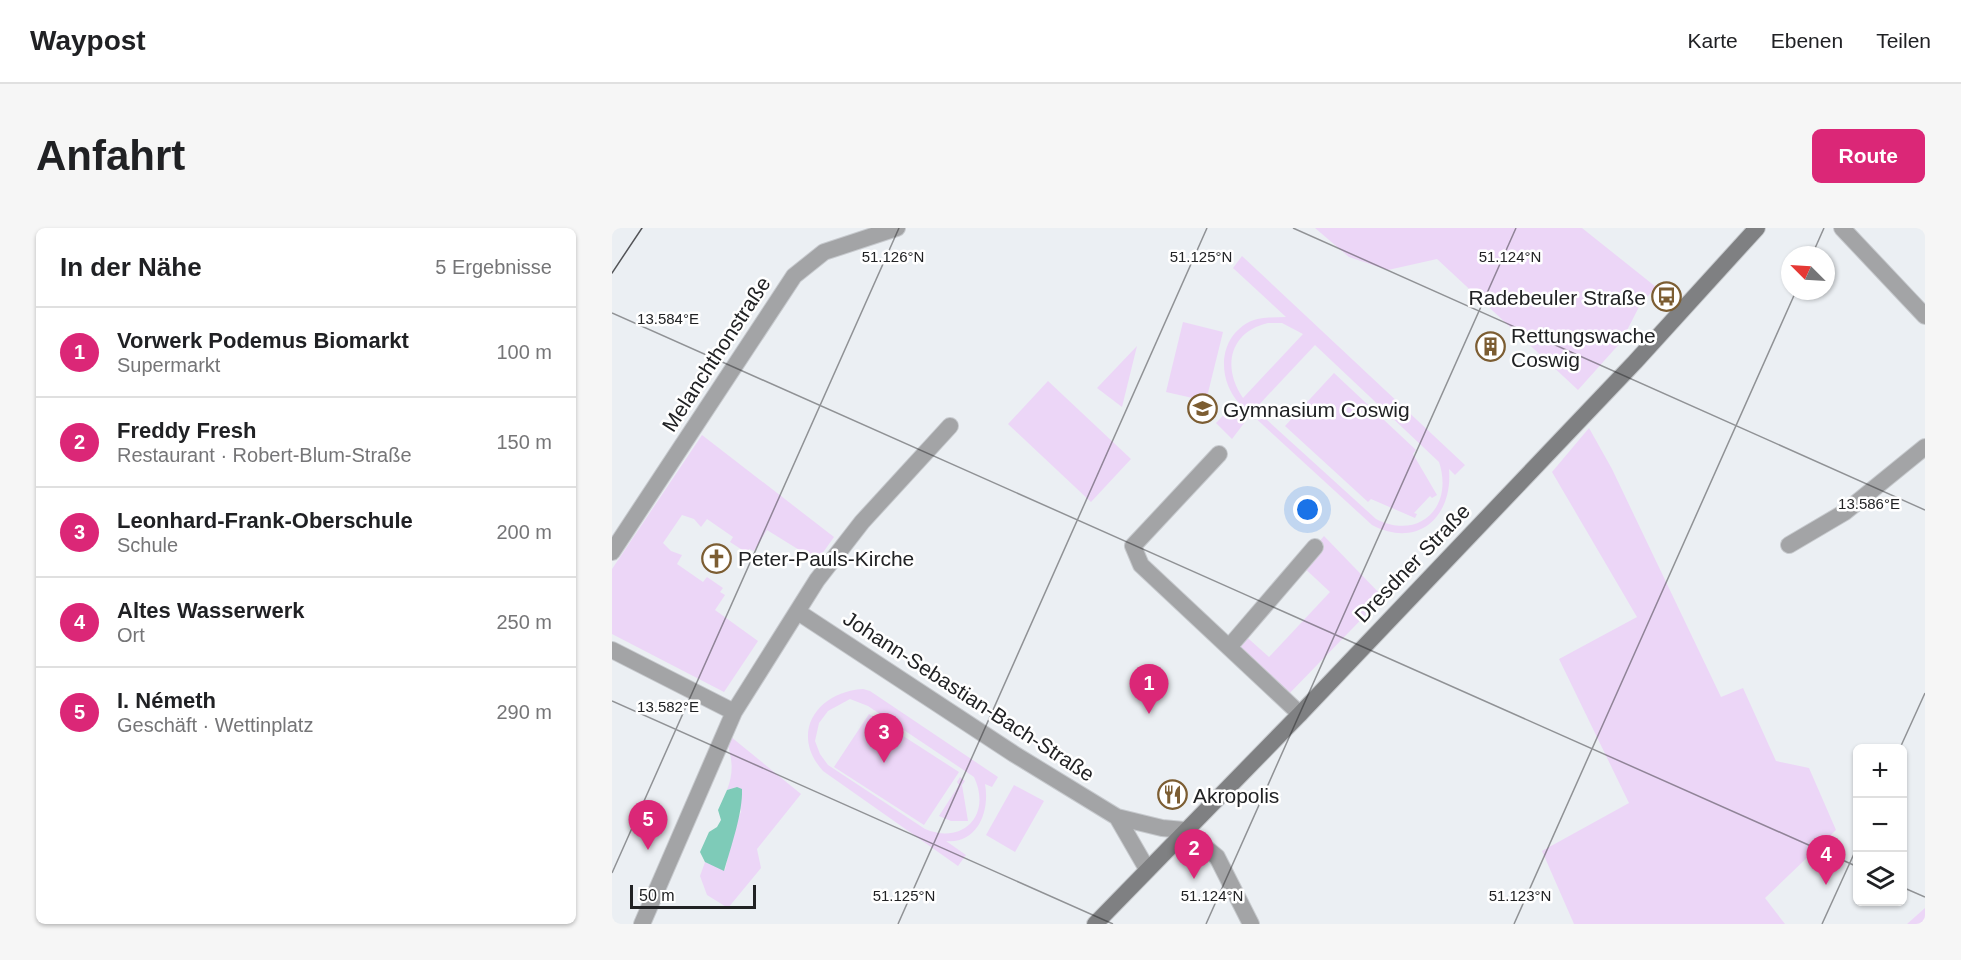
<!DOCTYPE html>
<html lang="de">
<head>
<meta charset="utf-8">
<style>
	:root { --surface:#fff; --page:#f6f6f6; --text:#202124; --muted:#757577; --line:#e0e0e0; --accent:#db2777 }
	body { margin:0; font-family:Arial,sans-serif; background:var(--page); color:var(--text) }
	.controls { position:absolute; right:18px; bottom:18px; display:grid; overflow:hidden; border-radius:9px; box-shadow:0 2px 4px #0004 }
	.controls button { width:54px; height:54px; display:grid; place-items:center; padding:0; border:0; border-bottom:2px solid var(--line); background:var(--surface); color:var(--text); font:30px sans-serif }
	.compass { position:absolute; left:1169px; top:18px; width:54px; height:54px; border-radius:50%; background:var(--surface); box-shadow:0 2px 4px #0004; rotate:294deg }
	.scale { position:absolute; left:18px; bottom:15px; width:126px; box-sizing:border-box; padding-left:6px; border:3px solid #212224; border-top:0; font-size:16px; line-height:21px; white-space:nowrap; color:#212224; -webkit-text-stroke:4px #fff; paint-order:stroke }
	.you { position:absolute; left:696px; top:282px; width:21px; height:21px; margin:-15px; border:4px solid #fff; border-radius:50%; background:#1a73e8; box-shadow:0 0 0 9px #1a73e833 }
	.badge { display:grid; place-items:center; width:39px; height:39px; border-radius:50%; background:var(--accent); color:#fff; font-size:20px; font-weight:700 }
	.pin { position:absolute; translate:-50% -50px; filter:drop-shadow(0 2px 3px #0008) }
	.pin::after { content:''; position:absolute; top:32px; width:21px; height:18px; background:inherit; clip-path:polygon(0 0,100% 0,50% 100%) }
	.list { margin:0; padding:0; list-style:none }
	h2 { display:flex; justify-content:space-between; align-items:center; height:78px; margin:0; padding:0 24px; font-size:26px }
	h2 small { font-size:20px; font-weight:400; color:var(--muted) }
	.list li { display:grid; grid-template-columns:39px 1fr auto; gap:18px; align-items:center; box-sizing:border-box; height:90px; padding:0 24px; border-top:2px solid var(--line) }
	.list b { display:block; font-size:22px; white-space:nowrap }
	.list p { margin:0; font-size:20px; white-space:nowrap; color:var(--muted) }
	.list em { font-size:20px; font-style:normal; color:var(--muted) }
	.icon { flex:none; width:33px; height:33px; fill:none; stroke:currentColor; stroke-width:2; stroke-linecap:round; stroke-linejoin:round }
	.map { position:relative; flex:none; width:1313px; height:696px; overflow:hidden; border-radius:9px }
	header { display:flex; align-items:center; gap:36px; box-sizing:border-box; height:84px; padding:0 30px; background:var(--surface); border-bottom:2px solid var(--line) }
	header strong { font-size:28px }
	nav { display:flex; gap:33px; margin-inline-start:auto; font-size:21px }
	.intro { display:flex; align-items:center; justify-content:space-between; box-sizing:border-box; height:144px; padding:0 36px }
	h1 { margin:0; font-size:42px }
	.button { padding:15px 27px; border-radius:9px; background:var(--accent); color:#fff; font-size:21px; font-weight:700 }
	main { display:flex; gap:36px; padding:0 36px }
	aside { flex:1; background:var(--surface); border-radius:9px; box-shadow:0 2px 4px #0004 }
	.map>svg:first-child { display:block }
	.green { fill:#ecd6f7; fill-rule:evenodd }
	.water { fill:#7ecbb8 }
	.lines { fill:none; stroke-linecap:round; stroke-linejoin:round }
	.minor-casing { stroke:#c7cace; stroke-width:18 }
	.secondary-casing { stroke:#c7cace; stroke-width:18 }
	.minor { stroke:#a3a4a6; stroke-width:16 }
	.secondary { stroke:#7f8082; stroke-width:16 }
	.tram { stroke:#535457; stroke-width:1.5 }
	.ticks { fill:none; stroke:#212224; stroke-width:1.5; stroke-opacity:0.45 }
	.labels { text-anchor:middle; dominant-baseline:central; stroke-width:5; stroke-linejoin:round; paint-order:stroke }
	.poi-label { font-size:21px; fill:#212224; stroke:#fff; text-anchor:start }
	.street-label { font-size:21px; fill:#212224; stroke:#fff }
	.ticks-label { font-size:15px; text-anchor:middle; fill:#212224; stroke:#fff; stroke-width:5; stroke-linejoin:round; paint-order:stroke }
</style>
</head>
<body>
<header>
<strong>Waypost</strong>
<nav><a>Karte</a><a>Ebenen</a><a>Teilen</a></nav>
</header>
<div class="intro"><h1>Anfahrt</h1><a class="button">Route</a></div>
<main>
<aside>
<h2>In der Nähe<small>5 Ergebnisse</small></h2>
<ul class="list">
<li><span class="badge">1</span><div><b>Vorwerk Podemus Biomarkt</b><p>Supermarkt</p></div><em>100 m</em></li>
<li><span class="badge">2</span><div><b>Freddy Fresh</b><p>Restaurant · Robert-Blum-Straße</p></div><em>150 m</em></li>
<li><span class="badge">3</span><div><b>Leonhard-Frank-Oberschule</b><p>Schule</p></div><em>200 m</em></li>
<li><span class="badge">4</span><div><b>Altes Wasserwerk</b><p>Ort</p></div><em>250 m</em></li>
<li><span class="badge">5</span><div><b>I. Németh</b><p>Geschäft · Wettinplatz</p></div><em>290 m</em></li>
</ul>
</aside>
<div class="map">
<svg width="1313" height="696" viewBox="0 0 1313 696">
	<rect width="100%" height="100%" fill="#ebeff3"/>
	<path class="green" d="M703,0H970L1044,59L1028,77L1009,114L966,162L825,31L776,42L737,29Z
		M630,28L853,237L843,247L837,241C841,289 806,321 760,297L639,186L620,211L604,195L620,178L623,180L627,175C606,152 605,111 637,94C649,88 661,90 674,89L621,40ZM656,95H670L691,106L631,170C610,140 617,104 656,95ZM703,117L827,234C842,279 807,313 764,291L643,181Z
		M571,94L611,104L594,173L554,164Z
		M525,118L510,179L485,160Z
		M722,145L804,222L801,226L825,267L820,270L818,268L802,285L805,286L803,290L759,271L756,274L673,198Z
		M436,153L519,231L479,274L396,196Z
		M977,200L1000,241L1109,469L1131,460L1164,533L1197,540L1224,602L1153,670L1173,696H962L930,623L1017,575L947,431L1025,389L940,244Z
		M90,207L222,309L205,333L155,302L142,323L137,321L135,325L118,314L121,309L95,291L89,299L82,291L70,287L51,315L59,323L70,327L65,336L91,354L95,349L111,360L108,364L113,367L103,382L146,413L112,464L0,406V341Z
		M712,308L771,369L673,470L618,418L629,404L657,429L718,364L688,336Z
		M251,461L258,463L386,549L380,559L373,556C378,583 366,616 334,613L354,627L346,638L211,543C177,505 205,464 251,461ZM238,471L256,478L362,549C380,587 351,617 313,601L216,537L208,526L203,513L207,495L216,483Z
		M257,486L347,544L312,597L222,539Z
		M113,504L189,566L145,621L149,640L116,680L95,667L88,648L93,634L113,642L123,596L129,584L125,559L115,562C124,539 118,527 113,504Z
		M348,549L353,553L350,557L356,593H339L327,588L347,557L345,554Z
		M402,557L432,573L403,624L374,607Z
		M1313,680V696H1295Z"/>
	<path class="water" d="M125,559L130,561C131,584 119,619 112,643L93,634L88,624L97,604L105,599L109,592L106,582L115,562Z"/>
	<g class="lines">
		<defs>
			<path id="minor" d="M1230,0L1313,88
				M607,226L521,318L529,337L688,486
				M1177,317L1233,284L1313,219
				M0,324L182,48L212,24L285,0
				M186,384L402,526L505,589
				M618,418L703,319
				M0,422L122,484
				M535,641L505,589L550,600L572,602L605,629L639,696
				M30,696L122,484L205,352L250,294L338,198"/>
			<path id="secondary" d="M483,696L688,486L1023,134L1145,0"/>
		</defs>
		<use href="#minor" class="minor-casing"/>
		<use href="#secondary" class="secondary-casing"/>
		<use href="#minor" class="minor"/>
		<use href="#secondary" class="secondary"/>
		<path class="tram" d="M0,45L30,0"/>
	</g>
	<path class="ticks" d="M681,0L1313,282M1200,27L1212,0M0,85L1246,639M0,473L501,696M1288,520L1313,465M0,645L287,0M1290,659L1313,669M286,696L595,0M594,696L904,0M902,696L1184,63M1210,696L1246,617"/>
	<defs>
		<symbol id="bus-ring" viewBox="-11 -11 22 22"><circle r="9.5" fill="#fff" stroke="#7c5d32" stroke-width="1.5"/><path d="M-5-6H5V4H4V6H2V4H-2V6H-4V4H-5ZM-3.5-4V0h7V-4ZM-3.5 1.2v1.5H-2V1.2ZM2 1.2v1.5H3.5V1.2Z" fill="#7c5d32"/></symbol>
		<symbol id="building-ring" viewBox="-11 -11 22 22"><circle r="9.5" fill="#fff" stroke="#7c5d32" stroke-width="1.5"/><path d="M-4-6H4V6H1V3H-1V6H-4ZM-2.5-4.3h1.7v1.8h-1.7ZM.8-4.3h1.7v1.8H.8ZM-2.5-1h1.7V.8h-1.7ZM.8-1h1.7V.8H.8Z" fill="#7c5d32"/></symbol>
		<symbol id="school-ring" viewBox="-11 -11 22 22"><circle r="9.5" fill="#fff" stroke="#7c5d32" stroke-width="1.5"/><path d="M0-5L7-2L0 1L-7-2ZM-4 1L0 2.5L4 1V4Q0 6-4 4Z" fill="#7c5d32"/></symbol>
		<symbol id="church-ring" viewBox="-11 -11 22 22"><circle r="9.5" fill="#fff" stroke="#7c5d32" stroke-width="1.5"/><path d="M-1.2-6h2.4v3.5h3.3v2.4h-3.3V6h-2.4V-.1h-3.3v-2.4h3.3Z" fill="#7c5d32"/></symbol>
		<symbol id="restaurant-ring" viewBox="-11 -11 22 22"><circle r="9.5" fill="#fff" stroke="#7c5d32" stroke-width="1.5"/><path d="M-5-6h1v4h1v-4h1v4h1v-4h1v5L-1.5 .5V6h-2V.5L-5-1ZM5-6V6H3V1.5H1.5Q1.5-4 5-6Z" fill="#7c5d32"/></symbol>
	</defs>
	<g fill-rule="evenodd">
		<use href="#bus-ring" x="1038" y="52" width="33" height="33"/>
		<use href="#building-ring" x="862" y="102" width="33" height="33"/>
		<use href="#school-ring" x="574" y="164" width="33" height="33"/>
		<use href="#church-ring" x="88" y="314" width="33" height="33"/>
		<use href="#restaurant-ring" x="544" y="550" width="33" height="33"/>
	</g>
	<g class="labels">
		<g class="poi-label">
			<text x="1034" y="69" text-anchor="end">Radebeuler Straße</text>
			<text x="899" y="107">Rettungswache<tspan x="899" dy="24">Coswig</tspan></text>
			<text x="611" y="181">Gymnasium Coswig</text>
			<text x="126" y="330">Peter-Pauls-Kirche</text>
			<text x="581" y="567">Akropolis</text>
		</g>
		<g class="street-label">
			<text transform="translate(104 126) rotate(-57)">Melanchthonstraße</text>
			<text transform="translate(800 335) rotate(-46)">Dresdner Straße</text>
			<text transform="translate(357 468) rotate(33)">Johann-Sebastian-Bach-Straße</text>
		</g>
	</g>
	<g class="ticks-label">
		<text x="281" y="34">51.126°N</text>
		<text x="589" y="34">51.125°N</text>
		<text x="898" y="34">51.124°N</text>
		<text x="56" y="96">13.584°E</text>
		<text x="1257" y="281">13.586°E</text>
		<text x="56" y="484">13.582°E</text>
		<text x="292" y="673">51.125°N</text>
		<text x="600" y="673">51.124°N</text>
		<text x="908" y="673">51.123°N</text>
	</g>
</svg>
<div class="controls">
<button>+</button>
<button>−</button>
<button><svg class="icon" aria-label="layers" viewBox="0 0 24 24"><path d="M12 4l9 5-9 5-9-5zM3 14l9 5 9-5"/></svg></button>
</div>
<svg class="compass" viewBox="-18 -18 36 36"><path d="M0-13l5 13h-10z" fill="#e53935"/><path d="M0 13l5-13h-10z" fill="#757577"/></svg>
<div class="scale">50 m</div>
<div class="you"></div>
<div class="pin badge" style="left:537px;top:486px">1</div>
<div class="pin badge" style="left:582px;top:651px">2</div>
<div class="pin badge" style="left:272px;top:535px">3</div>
<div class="pin badge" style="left:1214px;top:657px">4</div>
<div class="pin badge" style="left:36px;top:622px">5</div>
</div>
</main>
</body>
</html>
